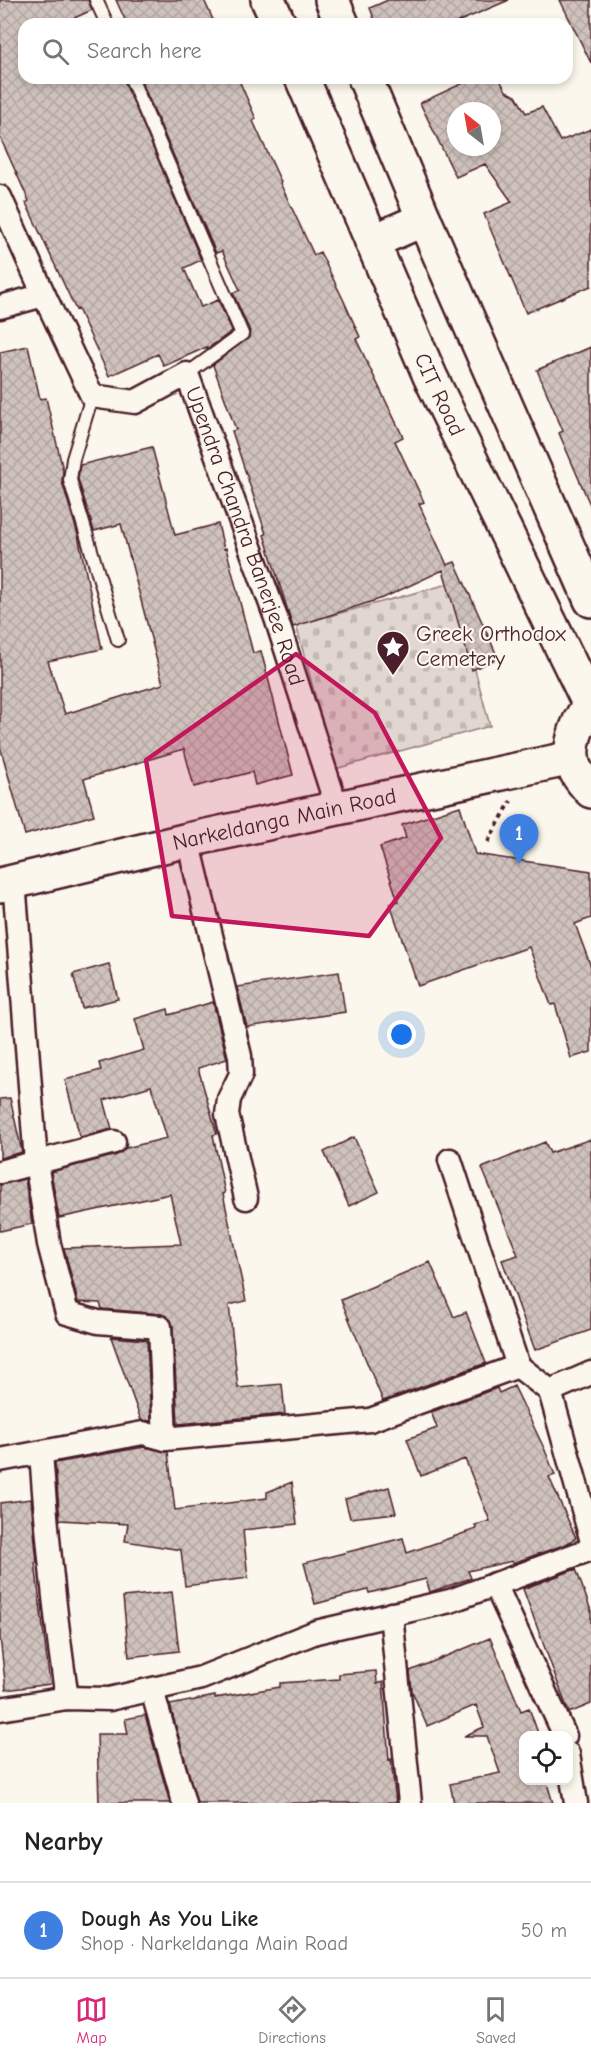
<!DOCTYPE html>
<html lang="en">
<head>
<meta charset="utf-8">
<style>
	:root { --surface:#fff; --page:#f2f2f2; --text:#222; --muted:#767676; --line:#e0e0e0; --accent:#db2777 }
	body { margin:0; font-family:"Comic Neue",sans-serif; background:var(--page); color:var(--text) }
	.controls { position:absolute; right:18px; bottom:18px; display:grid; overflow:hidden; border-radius:12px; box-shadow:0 3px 9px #0003 }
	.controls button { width:54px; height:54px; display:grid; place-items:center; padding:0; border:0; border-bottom:2px solid var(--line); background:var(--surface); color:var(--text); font:30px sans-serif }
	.compass { position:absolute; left:447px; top:102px; width:54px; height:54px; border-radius:50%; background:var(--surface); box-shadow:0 3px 9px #0003; rotate:329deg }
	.you { position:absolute; left:402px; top:1035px; width:21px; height:21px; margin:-15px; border:4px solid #fff; border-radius:50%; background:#1a73e8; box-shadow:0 0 0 9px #1a73e833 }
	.badge { display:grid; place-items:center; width:39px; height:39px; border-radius:50%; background:var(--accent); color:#fff; font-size:20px; font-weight:700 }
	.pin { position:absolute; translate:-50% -50px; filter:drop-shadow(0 2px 3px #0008) }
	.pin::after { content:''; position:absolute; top:32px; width:21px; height:18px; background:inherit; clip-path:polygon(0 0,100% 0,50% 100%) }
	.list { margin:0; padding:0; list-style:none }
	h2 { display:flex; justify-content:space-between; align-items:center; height:78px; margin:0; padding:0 24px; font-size:26px }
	h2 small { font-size:20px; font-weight:400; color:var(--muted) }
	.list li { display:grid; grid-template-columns:39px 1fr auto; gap:18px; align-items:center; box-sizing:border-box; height:96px; padding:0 24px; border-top:2px solid var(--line) }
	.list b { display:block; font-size:22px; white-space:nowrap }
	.list p { margin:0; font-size:20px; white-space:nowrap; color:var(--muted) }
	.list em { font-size:20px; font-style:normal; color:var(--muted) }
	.icon { flex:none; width:33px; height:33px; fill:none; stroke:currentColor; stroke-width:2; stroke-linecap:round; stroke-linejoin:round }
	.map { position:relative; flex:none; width:591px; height:1803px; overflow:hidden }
	.search { position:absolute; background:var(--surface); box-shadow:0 3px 9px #0003; left:18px; right:18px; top:18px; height:66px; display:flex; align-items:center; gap:15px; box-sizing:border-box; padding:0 21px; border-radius:18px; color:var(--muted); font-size:22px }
	.sheet { height:174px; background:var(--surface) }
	nav { display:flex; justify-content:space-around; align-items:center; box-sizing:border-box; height:84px; border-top:2px solid var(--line); background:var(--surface); font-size:16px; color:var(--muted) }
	nav a { display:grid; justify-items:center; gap:3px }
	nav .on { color:var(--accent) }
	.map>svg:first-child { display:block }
	.cemetery { fill:url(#cemetery-stones); stroke:#967b7e; stroke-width:1.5 }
	.building { fill:url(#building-cross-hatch); stroke:#4a1f2b; stroke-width:1.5; fill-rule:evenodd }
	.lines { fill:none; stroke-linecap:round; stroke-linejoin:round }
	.service-casing { stroke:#4a1f2b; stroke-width:16 }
	.minor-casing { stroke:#4a1f2b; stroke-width:27 }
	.secondary-casing { stroke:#4a1f2b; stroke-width:38 }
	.primary-casing { stroke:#4a1f2b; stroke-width:38 }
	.path { stroke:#4a1f2b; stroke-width:4; stroke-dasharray:4.5 4.5; stroke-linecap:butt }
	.service { stroke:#fbf7ec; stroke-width:12 }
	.minor { stroke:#fbf7ec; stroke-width:22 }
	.secondary { stroke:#fbf7ec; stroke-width:33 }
	.primary { stroke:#fbf7ec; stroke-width:33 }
	.marked { fill:#c2185b; fill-opacity:0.2; stroke:#c2185b; stroke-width:4.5; stroke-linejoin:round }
	.labels { text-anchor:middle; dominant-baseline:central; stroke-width:4.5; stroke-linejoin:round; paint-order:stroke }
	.street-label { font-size:22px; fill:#4a1f2b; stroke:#fbf7ec }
	.poi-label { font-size:22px; fill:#4a1f2b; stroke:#fbf7ec; text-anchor:start }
</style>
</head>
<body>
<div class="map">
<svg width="591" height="1803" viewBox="0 0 591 1803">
	<defs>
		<pattern id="cemetery-stones" width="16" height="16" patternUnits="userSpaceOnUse" patternTransform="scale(1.5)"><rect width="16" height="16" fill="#e2d7d0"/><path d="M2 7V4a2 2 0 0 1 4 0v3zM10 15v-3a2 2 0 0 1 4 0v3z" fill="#c3b8b3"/></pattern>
		<pattern id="building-cross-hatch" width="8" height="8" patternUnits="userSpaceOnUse" patternTransform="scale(1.5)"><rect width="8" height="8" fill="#cfc2bc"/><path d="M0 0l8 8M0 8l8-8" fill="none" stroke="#b3a6a2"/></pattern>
	</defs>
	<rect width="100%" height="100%" fill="#fbf7ec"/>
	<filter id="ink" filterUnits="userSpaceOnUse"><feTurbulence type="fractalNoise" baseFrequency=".0167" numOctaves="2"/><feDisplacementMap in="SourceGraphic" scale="12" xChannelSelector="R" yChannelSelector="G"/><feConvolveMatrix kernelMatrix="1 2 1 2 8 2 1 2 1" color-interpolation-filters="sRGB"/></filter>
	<g filter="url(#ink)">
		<path class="cemetery" d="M452,583L490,726L335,769L296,625Z"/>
		<path class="building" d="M0,0H88L92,10L61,24H24V78H123L201,260L184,268L201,307L218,300L232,331L207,349V347L164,366L158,354L109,376L78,309L76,310L26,203L29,201L0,137Z
			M116,0H204L215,24H127Z
			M388,0H509L453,24H376L370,8Z
			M560,0H591V63Z
			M140,78H238L256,119L253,121L281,182L280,183L314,255L320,252L343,299L360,337L356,339L403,437L395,441L424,502L419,504L447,565L455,562L498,658L472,670L443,570L383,598L293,627L264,535L266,534L232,431L236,430L213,365L249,337L250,331L233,293L240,290L222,251L216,253Z
			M474,78H499L506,91L516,96L526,113L542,107L560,141L591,129V286L526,313L484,214L512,202L485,164L456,177L420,103ZM456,111H492V147H456Z
			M28,346L40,399L46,398L63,470L62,482L78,535L102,649L48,661L65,714L163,684L121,524L94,531L78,479L80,465L152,447L175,535L218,524L224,549L226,548L253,653L261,651L293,775L255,785L252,772L194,787L184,749L84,779L94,815L25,835L0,746V352Z
			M591,347V507L559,433L563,431L537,370Z
			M460,806L475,854L591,871V918L575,924L591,967V1052L571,1058L555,1004L551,1005L529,947L418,986L390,904L398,901L380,847L406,838L402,825Z
			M109,964L118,999L82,1008L73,974Z
			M339,972L345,1012L247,1027L237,987Z
			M213,1002L227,1059L198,1068L217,1134L213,1135L225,1193L223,1194L246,1301L229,1305L238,1388L282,1384L285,1414L178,1424L173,1326L171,1320L161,1314L102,1309L100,1303L78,1302L64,1248L181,1244L170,1194L59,1218L51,1172L117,1155L126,1148L167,1138L151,1086L104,1100L112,1129L80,1137L65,1080L101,1070L99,1063L144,1050L135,1019L168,1009L169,1015Z
			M10,1098L22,1152L0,1158V1099Z
			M354,1137L379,1192L349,1206L324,1152Z
			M591,1139V1330L535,1350L502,1260L518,1255L482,1168L545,1142L550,1153Z
			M25,1179L32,1224L0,1231V1185Z
			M430,1262L454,1317L466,1312L486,1363L383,1401L341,1300Z
			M111,1337L147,1340L151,1421L141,1420Z
			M514,1386L544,1448L555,1475L549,1477L576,1538L566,1544L513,1563L512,1561L468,1571L471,1578L433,1591L430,1592L426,1579L369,1593L368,1590L315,1604L304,1563L403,1538L407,1553L476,1529L475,1525L490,1521L465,1459L421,1476L407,1439L437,1428L431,1412L497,1388L499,1393Z
			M144,1447L168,1452L175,1510L267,1498V1492L292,1482L297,1524L243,1530L248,1578L185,1586L181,1550L125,1541L128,1524L60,1520L55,1463Z
			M389,1487L396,1513L350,1518L345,1499Z
			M31,1499L37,1563H35L50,1684L6,1690L0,1637V1503Z
			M576,1569L591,1611V1704L569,1713L523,1589Z
			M172,1592L179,1651L129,1657L123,1597Z
			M490,1638L521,1711L529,1708L539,1736H524V1780H546L553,1803H454L450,1784L500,1773L487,1736H464L484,1727L476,1705L427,1726L412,1691L410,1671Z
			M376,1671L377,1684L383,1682L389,1760L391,1759L396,1803H197L170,1705L215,1696V1698L280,1687V1683L339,1679V1674Z
			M145,1715L170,1803H99L97,1734H128L125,1719Z"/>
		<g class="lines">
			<defs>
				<path id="service" d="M96,0L107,24
					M131,78L242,334L187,374
					M92,396L73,459L70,480L118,640"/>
				<g id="minor">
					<path d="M0,197L44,295"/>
					<path id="s1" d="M0,307L44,295L92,396L135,402L187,374L276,618L337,808"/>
					<path d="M188,840L240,1056L241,1074L229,1099L227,1114L246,1198"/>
					<path d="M14,881L36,1162L49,1244L67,1313L98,1322L160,1327L165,1439"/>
					<path d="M450,1160L518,1366L550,1391"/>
					<path d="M0,1172L114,1142"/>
					<path d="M591,1373L550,1391L591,1538"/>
					<path d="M41,1453C47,1535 55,1617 67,1698"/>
					<path d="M0,1460L143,1433L165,1439L370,1420L518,1366"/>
					<path d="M495,1584L565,1736"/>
					<path d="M391,1614L410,1803"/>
					<path d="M152,1690L184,1803"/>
					<path d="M0,1709L67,1698L109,1699L201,1678L316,1632L450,1601L591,1549"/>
					<path d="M568,1754L576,1803"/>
				</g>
				<g id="secondary">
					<path d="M591,704C580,717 570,740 572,758C573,771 583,782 591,791"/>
					<path id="s2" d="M0,885L188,840L572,758"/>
				</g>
				<g id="primary">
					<path d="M268,0L279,24"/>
					<path d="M332,0L342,24"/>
					<path id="s3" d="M302,78L430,376L590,705"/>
					<path d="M365,78L424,219L591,600"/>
					<path d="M372,242L424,219"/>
				</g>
			</defs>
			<use href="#service" class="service-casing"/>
			<use href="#minor" class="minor-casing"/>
			<use href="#secondary" class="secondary-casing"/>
			<use href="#primary" class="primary-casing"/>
			<path class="path" d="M488,842L511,801"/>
			<use href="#service" class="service"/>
			<use href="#minor" class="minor"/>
			<use href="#secondary" class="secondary"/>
			<use href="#primary" class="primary"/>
		</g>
	</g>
	<path class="marked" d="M296,654L375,713L441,838L369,936L172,916L146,760Z"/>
	<defs>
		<symbol id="sight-pin" viewBox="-11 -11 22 30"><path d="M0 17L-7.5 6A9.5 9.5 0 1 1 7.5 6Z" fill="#4a1f2b" stroke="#fbf7ec"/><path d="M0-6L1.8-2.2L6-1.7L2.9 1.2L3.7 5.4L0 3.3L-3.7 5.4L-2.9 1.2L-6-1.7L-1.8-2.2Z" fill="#fff"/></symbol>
	</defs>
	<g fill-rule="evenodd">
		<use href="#sight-pin" x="374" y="628" width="38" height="52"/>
	</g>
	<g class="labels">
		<g class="street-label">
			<text stroke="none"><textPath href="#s3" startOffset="345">CIT Road</textPath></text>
			<text stroke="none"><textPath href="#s1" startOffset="432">Upendra Chandra Banerjee Road</textPath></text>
			<text stroke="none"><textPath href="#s2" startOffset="292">Narkeldanga Main Road</textPath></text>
		</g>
		<g class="poi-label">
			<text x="416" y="634">Greek Orthodox<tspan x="416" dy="25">Cemetery</tspan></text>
		</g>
	</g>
</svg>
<div class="controls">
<button><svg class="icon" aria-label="locate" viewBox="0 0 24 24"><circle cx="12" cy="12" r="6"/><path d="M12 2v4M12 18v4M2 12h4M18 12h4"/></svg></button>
</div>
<svg class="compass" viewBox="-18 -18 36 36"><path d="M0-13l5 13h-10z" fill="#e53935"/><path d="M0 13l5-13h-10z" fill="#767676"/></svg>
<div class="you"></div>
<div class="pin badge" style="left:519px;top:864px;background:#3f7fe0">1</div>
<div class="search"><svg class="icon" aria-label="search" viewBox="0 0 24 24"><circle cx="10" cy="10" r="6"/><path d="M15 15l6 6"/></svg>Search here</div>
</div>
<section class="sheet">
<h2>Nearby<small></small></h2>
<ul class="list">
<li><span class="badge" style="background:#3f7fe0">1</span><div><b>Dough As You Like</b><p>Shop · Narkeldanga Main Road</p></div><em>50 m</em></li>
</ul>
</section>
<nav>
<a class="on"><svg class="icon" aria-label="map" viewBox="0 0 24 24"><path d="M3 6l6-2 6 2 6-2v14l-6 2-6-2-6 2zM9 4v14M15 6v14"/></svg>Map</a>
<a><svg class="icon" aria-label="directions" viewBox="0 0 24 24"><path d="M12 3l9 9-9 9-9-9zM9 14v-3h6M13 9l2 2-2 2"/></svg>Directions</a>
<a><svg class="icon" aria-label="saved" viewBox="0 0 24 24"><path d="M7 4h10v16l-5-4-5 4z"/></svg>Saved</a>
</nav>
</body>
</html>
